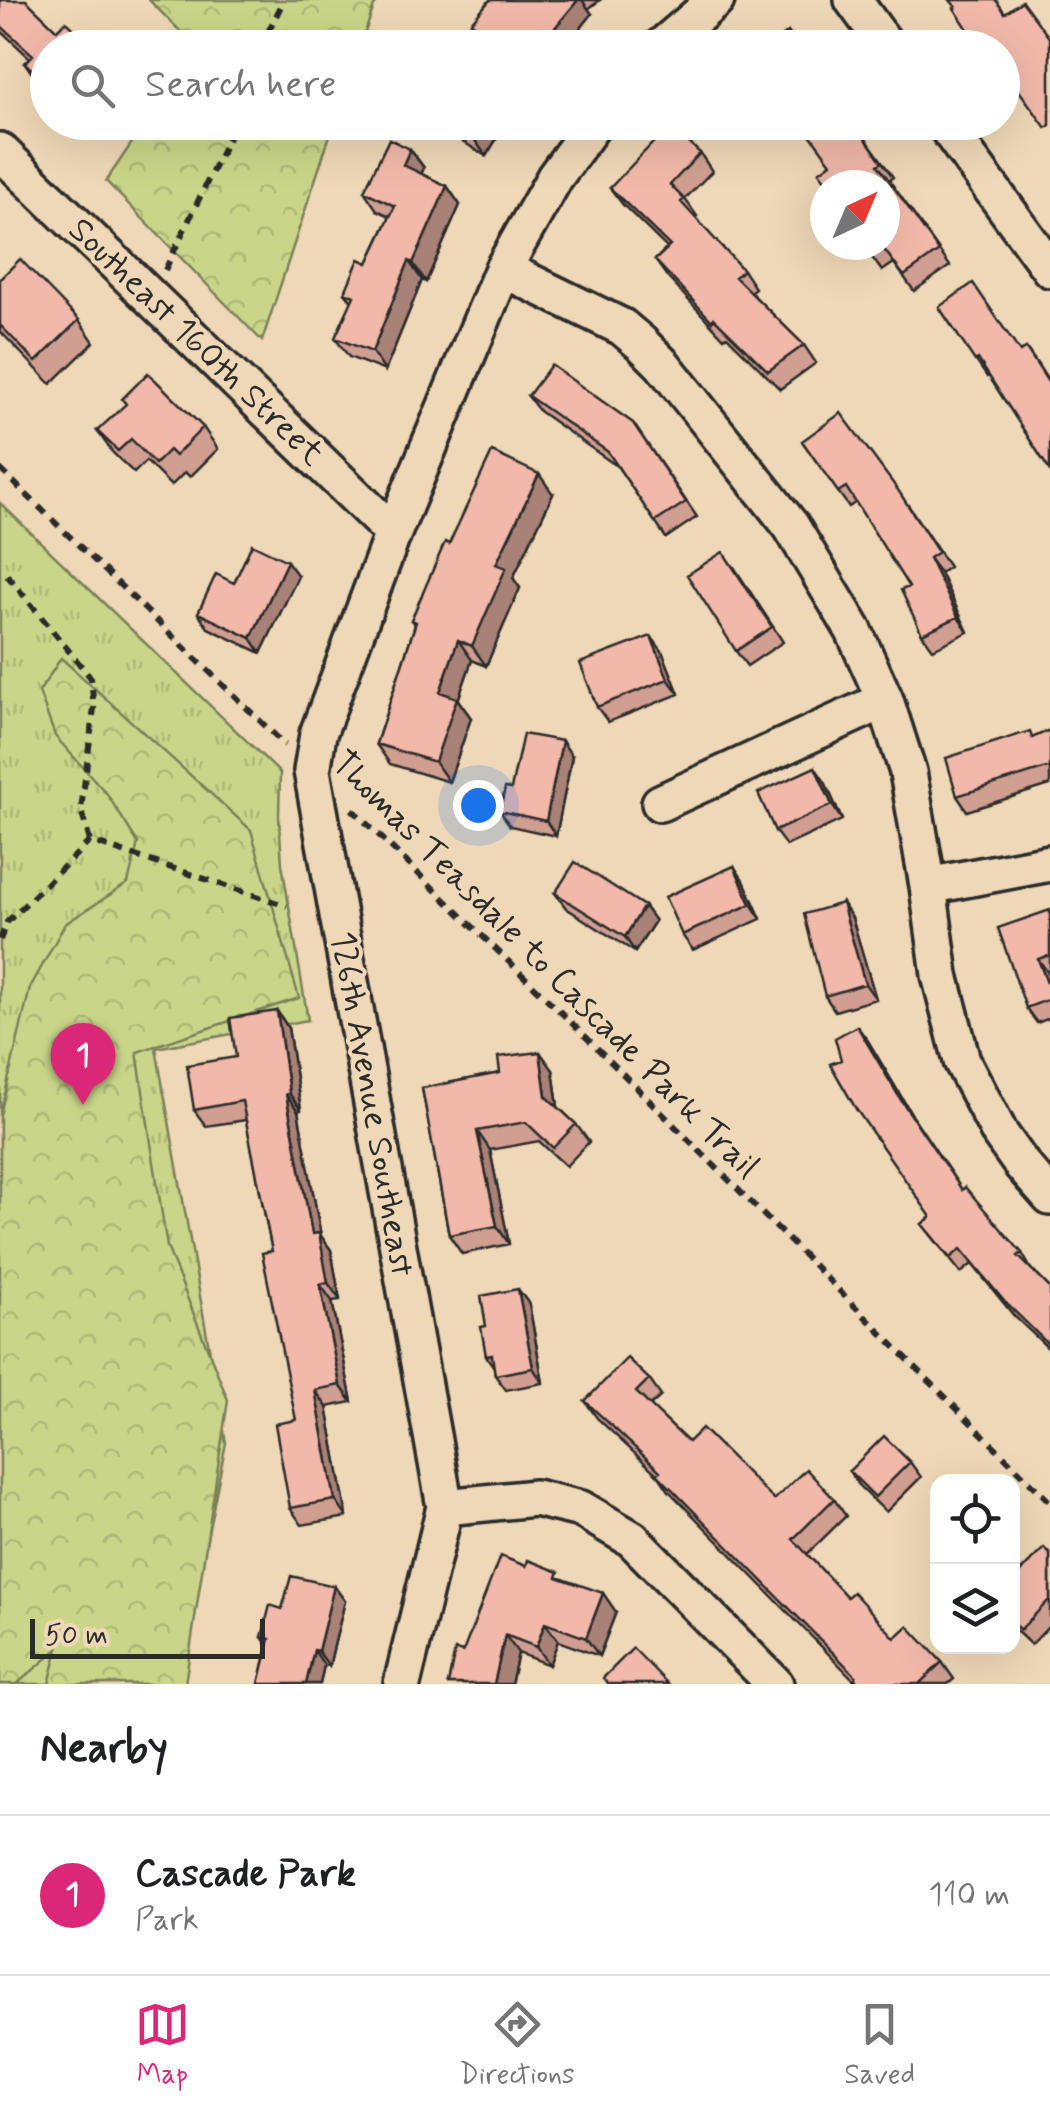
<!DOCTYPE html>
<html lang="en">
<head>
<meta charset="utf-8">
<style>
	:root { --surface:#fff; --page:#f2f2f2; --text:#202124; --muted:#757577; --line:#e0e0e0; --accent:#db2777 }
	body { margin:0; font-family:Mynerve,sans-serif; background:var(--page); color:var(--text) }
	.controls { position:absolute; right:30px; bottom:30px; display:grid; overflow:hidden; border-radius:20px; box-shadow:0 10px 40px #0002 }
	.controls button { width:90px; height:90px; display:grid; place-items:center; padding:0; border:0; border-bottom:2px solid var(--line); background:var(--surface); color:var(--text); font:50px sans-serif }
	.compass { position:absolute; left:810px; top:170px; width:90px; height:90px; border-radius:50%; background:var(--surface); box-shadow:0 10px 40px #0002; rotate:44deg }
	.scale { position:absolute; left:30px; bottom:25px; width:235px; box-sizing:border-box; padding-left:10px; border:5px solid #2b2b2b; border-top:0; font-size:28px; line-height:35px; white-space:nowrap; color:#2b2b2b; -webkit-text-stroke:8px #efd8b7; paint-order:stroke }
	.you { position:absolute; left:478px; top:805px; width:35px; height:35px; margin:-25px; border:8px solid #fff; border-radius:50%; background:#1a73e8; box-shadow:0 0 0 15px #1a73e833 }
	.badge { display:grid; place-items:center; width:65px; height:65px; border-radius:50%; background:var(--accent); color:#fff; font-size:32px; font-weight:700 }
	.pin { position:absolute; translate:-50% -82px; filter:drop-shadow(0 2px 5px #0008) }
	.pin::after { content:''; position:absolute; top:52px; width:35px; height:30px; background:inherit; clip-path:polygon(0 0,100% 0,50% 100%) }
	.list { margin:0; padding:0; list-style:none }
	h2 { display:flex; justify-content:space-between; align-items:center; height:130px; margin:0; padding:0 40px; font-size:42px }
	h2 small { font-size:32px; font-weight:400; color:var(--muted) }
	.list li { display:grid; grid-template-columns:65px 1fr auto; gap:30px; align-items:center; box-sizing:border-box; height:160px; padding:0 40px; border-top:2px solid var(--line) }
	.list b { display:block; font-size:38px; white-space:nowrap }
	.list p { margin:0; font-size:32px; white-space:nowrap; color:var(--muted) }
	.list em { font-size:32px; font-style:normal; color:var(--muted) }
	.icon { flex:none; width:55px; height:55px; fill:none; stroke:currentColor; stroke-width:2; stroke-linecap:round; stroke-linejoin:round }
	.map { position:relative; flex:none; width:1050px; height:1684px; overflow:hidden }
	.search { position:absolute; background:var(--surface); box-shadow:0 10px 40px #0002; left:30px; right:30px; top:30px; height:110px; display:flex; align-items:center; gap:25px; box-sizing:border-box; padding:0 35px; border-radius:55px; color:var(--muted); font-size:38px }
	.sheet { height:290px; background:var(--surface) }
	nav { display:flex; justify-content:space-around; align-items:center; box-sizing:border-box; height:140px; border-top:2px solid var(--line); background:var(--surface); font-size:28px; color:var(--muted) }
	nav a { display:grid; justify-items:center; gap:5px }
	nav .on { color:var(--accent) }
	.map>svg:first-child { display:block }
	.grass { fill:url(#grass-tufts); stroke:#7a805a; stroke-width:2.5 }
	.forest { fill:url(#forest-crowns); stroke:#7a805a; stroke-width:2.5 }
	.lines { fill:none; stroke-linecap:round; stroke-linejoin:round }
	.street-casing { stroke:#2b2b2b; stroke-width:42 }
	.path { stroke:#2b2b2b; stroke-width:6; stroke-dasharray:10 8; stroke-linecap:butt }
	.street { stroke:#efd8b7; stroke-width:35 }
	.wall { fill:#d09f92; stroke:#2b2b2b; stroke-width:2.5 }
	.shaded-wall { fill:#a98277; stroke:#2b2b2b; stroke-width:2.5 }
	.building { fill:#f2b9aa; stroke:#2b2b2b; stroke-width:2.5 }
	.labels { text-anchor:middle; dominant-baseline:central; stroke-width:8; stroke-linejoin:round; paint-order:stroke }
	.street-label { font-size:35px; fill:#2b2b2b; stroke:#efd8b7 }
</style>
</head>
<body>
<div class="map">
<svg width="1050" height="1684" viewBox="0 0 1050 1684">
	<defs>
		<pattern id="grass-tufts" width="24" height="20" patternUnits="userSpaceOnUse" patternTransform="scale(2.5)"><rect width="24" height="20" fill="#c9d689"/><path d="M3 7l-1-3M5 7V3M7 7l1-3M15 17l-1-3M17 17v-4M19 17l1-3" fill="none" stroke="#adb876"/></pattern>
		<pattern id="forest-crowns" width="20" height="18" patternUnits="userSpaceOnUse" patternTransform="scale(2.5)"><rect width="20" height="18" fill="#c9d689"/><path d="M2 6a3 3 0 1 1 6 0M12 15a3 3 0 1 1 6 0" fill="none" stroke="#adb876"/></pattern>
	</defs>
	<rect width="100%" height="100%" fill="#efd8b7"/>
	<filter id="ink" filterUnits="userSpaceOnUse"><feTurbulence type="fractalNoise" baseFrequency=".01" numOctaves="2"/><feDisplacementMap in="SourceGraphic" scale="20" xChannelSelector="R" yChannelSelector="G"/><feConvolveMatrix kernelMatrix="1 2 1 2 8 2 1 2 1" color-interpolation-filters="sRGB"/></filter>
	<g filter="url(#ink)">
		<path class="grass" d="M0,503L280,773L279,816L282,864L308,1020L156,1048L226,1443L178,1684H0Z"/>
		<path class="forest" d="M149,0H380L374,6L360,47L197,48Z
			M146,122L334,123L262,341L106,181Z
			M61,658L251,830L299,998L137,1052L167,1247L228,1400L185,1684H49L58,1649L17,1684H0V1115L30,988L65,924L128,883L138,843L107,794L55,736L39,692Z"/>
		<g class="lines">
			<defs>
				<path id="street" d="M853,0L888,48
					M660,48L716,0
					M943,122L1050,269
					M0,151L393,533
					M503,269L622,327L641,343L663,365L791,526L854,631L885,700L908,772L928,886L940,975L962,1061L1000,1134L1022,1165L1050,1197
					M660,803L885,700
					M928,886L1050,863
					M445,1507L535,1498L581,1509L632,1539L775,1684
					M402,1684L445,1507L312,771L318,734L393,533L503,269L555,177L595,122"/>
			</defs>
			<use href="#street" class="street-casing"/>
			<path class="path" d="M260,48L284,0
				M165,270L236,122
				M0,469L285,745
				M7,575L91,678L94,708L81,810L90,841
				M352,809L582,1033L1050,1502
				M0,940L7,922L90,841L287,906"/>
			<use href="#street" class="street"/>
		</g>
		<path class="wall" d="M0,0L57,30L84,39L90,48H48V90L35,78L25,63L30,58L0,30Z
			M490,0H600L588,9L592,14L565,48H480L484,40L471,22Z
			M82,122H99L90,131Z
			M442,122H507L486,156L449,133Z
			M854,122L893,177L889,180L950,266L914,291L894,263L882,271L863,245H885L830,163Z
			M410,149L424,168L421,174L447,186L460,205L426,282L422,280L385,371L349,357L335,338L352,302L345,292L368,263L390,216L377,210L364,191Z
			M700,153L712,171L685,199L697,216L695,218L743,270L755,288L750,292L804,345L816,363L780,389L727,336L724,338L668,278L655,260L667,248L623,205L610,188Z
			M0,279L79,320L94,342L51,384L0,331Z
			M939,307L1021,352L1026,348L1038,365L1050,384V471L989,376L987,377Z
			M528,396L633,423L697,517L666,538L618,467L539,411Z
			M203,427L218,449L190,477L185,472L171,486L146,461L134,473L113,453L97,431Z
			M802,441L908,505L949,567L940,573L968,632L933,649L922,634L909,587L856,502L849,507Z
			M553,494L513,578L520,588L486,666L472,660L458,700L471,718L449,782L390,764L376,744L415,625L411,620L449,544Z
			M734,567L783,642L747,666L736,651Z
			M298,576L261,653L208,628L198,613L234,583Z
			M662,651L679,694L608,722L597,707Z
			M1050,730V785L967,811L957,796L1035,737Z
			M572,756L556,836L510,826L500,811L511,789Z
			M825,782L842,820L786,846L775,831Z
			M744,881L761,919L693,950L682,935Z
			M555,893L644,906L655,921L635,952L566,908Z
			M842,903L852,918L876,999L835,1011L825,996Z
			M1050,910V1018L1037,1023L1026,1008Z
			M277,1011L288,1028L301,1110L298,1111L321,1236L331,1250L340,1300L332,1301L352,1402L327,1407L347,1517L302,1525L290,1508L296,1420L272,1251L246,1120L206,1126L194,1110L236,1057Z
			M868,1041L912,1115L962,1190L1022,1253L1031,1269L1050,1288V1350L1014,1316L972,1264L961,1273L922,1224L931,1217L841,1060Z
			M553,1070L558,1107L576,1124L589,1142L566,1166L539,1141L490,1150L509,1244L462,1254L449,1235L422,1088L500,1073Z
			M529,1304L543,1383L506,1390L495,1375L494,1367L486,1356V1326Z
			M649,1379L661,1396L650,1406L688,1442L774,1500L834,1499L846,1516L807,1554L847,1597L895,1638L942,1662L954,1679L948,1684H858L669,1491L659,1476L597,1418L585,1401Z
			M910,1462L921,1477L886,1512L859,1486L849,1471Z
			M1050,1554V1625L1031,1645L1012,1627V1580Z
			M526,1566L564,1580L616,1612L599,1656L558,1641L549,1665L518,1653L511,1684H448L463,1652Z
			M334,1586L345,1601L329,1666L324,1665L320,1684H259L268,1646L262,1637L282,1609Z"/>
		<path class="shaded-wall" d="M578,0H582L592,14L565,48H538Z
			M484,122H507L486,156L474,139Z
			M410,149L424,168L416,184L403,165Z
			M447,186L460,205L426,282L413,263Z
			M409,261L422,280L385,371L372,352Z
			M539,474L553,494L513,578L520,588L486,666L472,646L496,564Z
			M929,558L940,573L968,632L958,617Z
			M287,561L298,576L261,653L251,638Z
			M651,636L662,651L679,694L668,679Z
			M458,640L472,660L458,700L471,718L449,782L435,762L440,692Z
			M562,741L572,756L556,836L546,821Z
			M815,767L825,782L842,820L832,805Z
			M734,866L744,881L761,919L751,904Z
			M842,903L852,918L876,999L865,984Z
			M644,906L655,921L635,952L625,937Z
			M1038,959L1049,974L1050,991Z
			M277,1011L288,1028L301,1110L289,1093Z
			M857,1026L868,1041L912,1115L901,1100Z
			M540,1052L553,1070L559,1114L546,1096Z
			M286,1094L298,1111L321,1236L331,1250L340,1300L328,1283L312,1234Z
			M477,1131L490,1150L509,1244L497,1226Z
			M320,1284L332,1301L352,1402L340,1385Z
			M518,1289L529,1304L543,1383L533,1368Z
			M315,1390L327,1407L347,1517L335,1500Z
			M334,1586L345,1601L329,1666L318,1651Z
			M603,1593L616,1612L599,1656L586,1638Z
			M545,1623L558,1641L549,1665L536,1647Z
			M505,1635L518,1653L511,1684H494Z
			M314,1650L324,1665L320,1684H306Z"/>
		<path class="building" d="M0,0H26L57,30L66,21L84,39L76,48H48V85L25,63L33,55L0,25Z
			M490,0H578L538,48H480L487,36L471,22Z
			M950,0H996L1005,13L1022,1L1050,39V125L1046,128L1002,67V48H980L954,8L956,7Z
			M788,32L800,48H766Z
			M448,122H484L474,139Z
			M801,122H854L882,162L878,165L939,251L904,276L883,248L871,256L863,245H885V185H829L819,172L831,163Z
			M670,125L700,153L670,185L684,199L681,202L743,270L735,277L804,345L768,371L714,318L712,321L655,260L670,246L610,188Z
			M389,139L410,149L403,165L447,186L413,263L409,261L372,352L335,338L354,296L345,292L359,259L368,263L395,206L364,191Z
			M20,259L79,320L36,362L0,325V279Z
			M973,283L1020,352L1026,348L1050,385V471L978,359L975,361L939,307Z
			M551,365L633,423L686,502L655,522L608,452L528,396Z
			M148,373L203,427L175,456L169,450L155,464L131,439L118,451L97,431L126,404L122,399Z
			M841,413L898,490L938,552L929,558L958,617L922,634L901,590L909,587L846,487L838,492L802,441Z
			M492,452L539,474L496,564L506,568L472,646L458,640L440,692L457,698L435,762L376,744L416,622L411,620L445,542L449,544Z
			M252,544L287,561L251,638L198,613L216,574L234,583Z
			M723,552L772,627L736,651L687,575Z
			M651,636L668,679L597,707L580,663Z
			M1050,730V767L957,796L946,758L1030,731L1032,738Z
			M523,734L562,741L546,821L500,811L505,788L511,789Z
			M815,767L832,805L775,831L758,793Z
			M575,862L644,906L625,937L555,893Z
			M734,866L751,904L682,935L665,897Z
			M842,903L865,984L825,996L804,914Z
			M1050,910V955L1038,959L1050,991V999L1026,1008L998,928Z
			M277,1011L289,1093L286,1094L312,1234L319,1233L328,1283L320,1284L340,1385L315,1390L335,1500L290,1508L275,1424L296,1420L262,1253L272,1251L242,1101L194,1110L187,1065L236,1057L230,1018Z
			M857,1026L901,1100L962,1190L965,1187L1022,1253L1018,1256L1050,1288V1346L1004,1301L961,1249L950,1258L922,1224L931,1217L856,1109L830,1064L841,1060L835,1038Z
			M540,1052L546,1096L576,1124L553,1148L526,1122L477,1131L497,1226L449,1235L422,1088L500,1073L498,1057Z
			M518,1289L533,1368L495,1375L492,1355L486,1356L481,1327L486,1326L481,1296Z
			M627,1358L649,1379L636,1392L688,1442L702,1428L774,1500L806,1469L834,1499L793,1539L847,1597L853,1592L895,1638L908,1626L942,1662L919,1684H860L854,1678L856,1676L657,1474L660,1471L585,1401Z
			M884,1436L910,1462L875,1497L849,1471Z
			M1044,1548L1050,1554V1599L1020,1630L1012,1622V1580Z
			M500,1556L526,1566L528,1560L559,1572L557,1577L603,1593L586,1638L545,1623L536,1647L505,1635L494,1684H448L455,1650L463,1652Z
			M291,1576L334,1586L318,1651L314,1650L306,1684H259L270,1639L262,1637L270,1605L282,1609Z
			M633,1648L668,1684H609L603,1678Z"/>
	</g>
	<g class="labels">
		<g class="street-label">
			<text transform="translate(196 342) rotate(44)">Southeast 160th Street</text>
			<text transform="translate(545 965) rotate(45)">Thomas Teasdale to Cascade Park Trail</text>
			<text transform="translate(372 1104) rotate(80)">126th Avenue Southeast</text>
		</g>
	</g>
</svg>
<div class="controls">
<button><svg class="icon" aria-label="locate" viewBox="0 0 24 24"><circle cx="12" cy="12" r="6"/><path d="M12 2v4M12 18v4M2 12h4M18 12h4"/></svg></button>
<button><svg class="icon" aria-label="layers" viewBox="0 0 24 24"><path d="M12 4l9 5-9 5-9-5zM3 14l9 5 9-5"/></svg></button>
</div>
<svg class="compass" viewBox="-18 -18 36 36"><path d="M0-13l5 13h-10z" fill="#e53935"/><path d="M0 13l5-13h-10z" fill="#757577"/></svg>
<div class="scale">50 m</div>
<div class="you"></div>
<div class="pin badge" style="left:83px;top:1105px">1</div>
<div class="search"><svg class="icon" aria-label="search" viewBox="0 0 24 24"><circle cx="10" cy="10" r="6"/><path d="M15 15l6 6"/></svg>Search here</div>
</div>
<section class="sheet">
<h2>Nearby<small></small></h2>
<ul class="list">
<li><span class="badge">1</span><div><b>Cascade Park</b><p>Park</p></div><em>110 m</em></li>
</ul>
</section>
<nav>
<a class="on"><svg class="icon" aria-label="map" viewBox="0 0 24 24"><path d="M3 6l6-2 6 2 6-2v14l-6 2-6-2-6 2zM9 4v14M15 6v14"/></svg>Map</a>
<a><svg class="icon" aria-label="directions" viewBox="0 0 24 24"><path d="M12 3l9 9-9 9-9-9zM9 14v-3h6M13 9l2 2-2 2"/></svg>Directions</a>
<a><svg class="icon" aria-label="saved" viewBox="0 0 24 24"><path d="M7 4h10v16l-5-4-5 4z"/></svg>Saved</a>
</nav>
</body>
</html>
